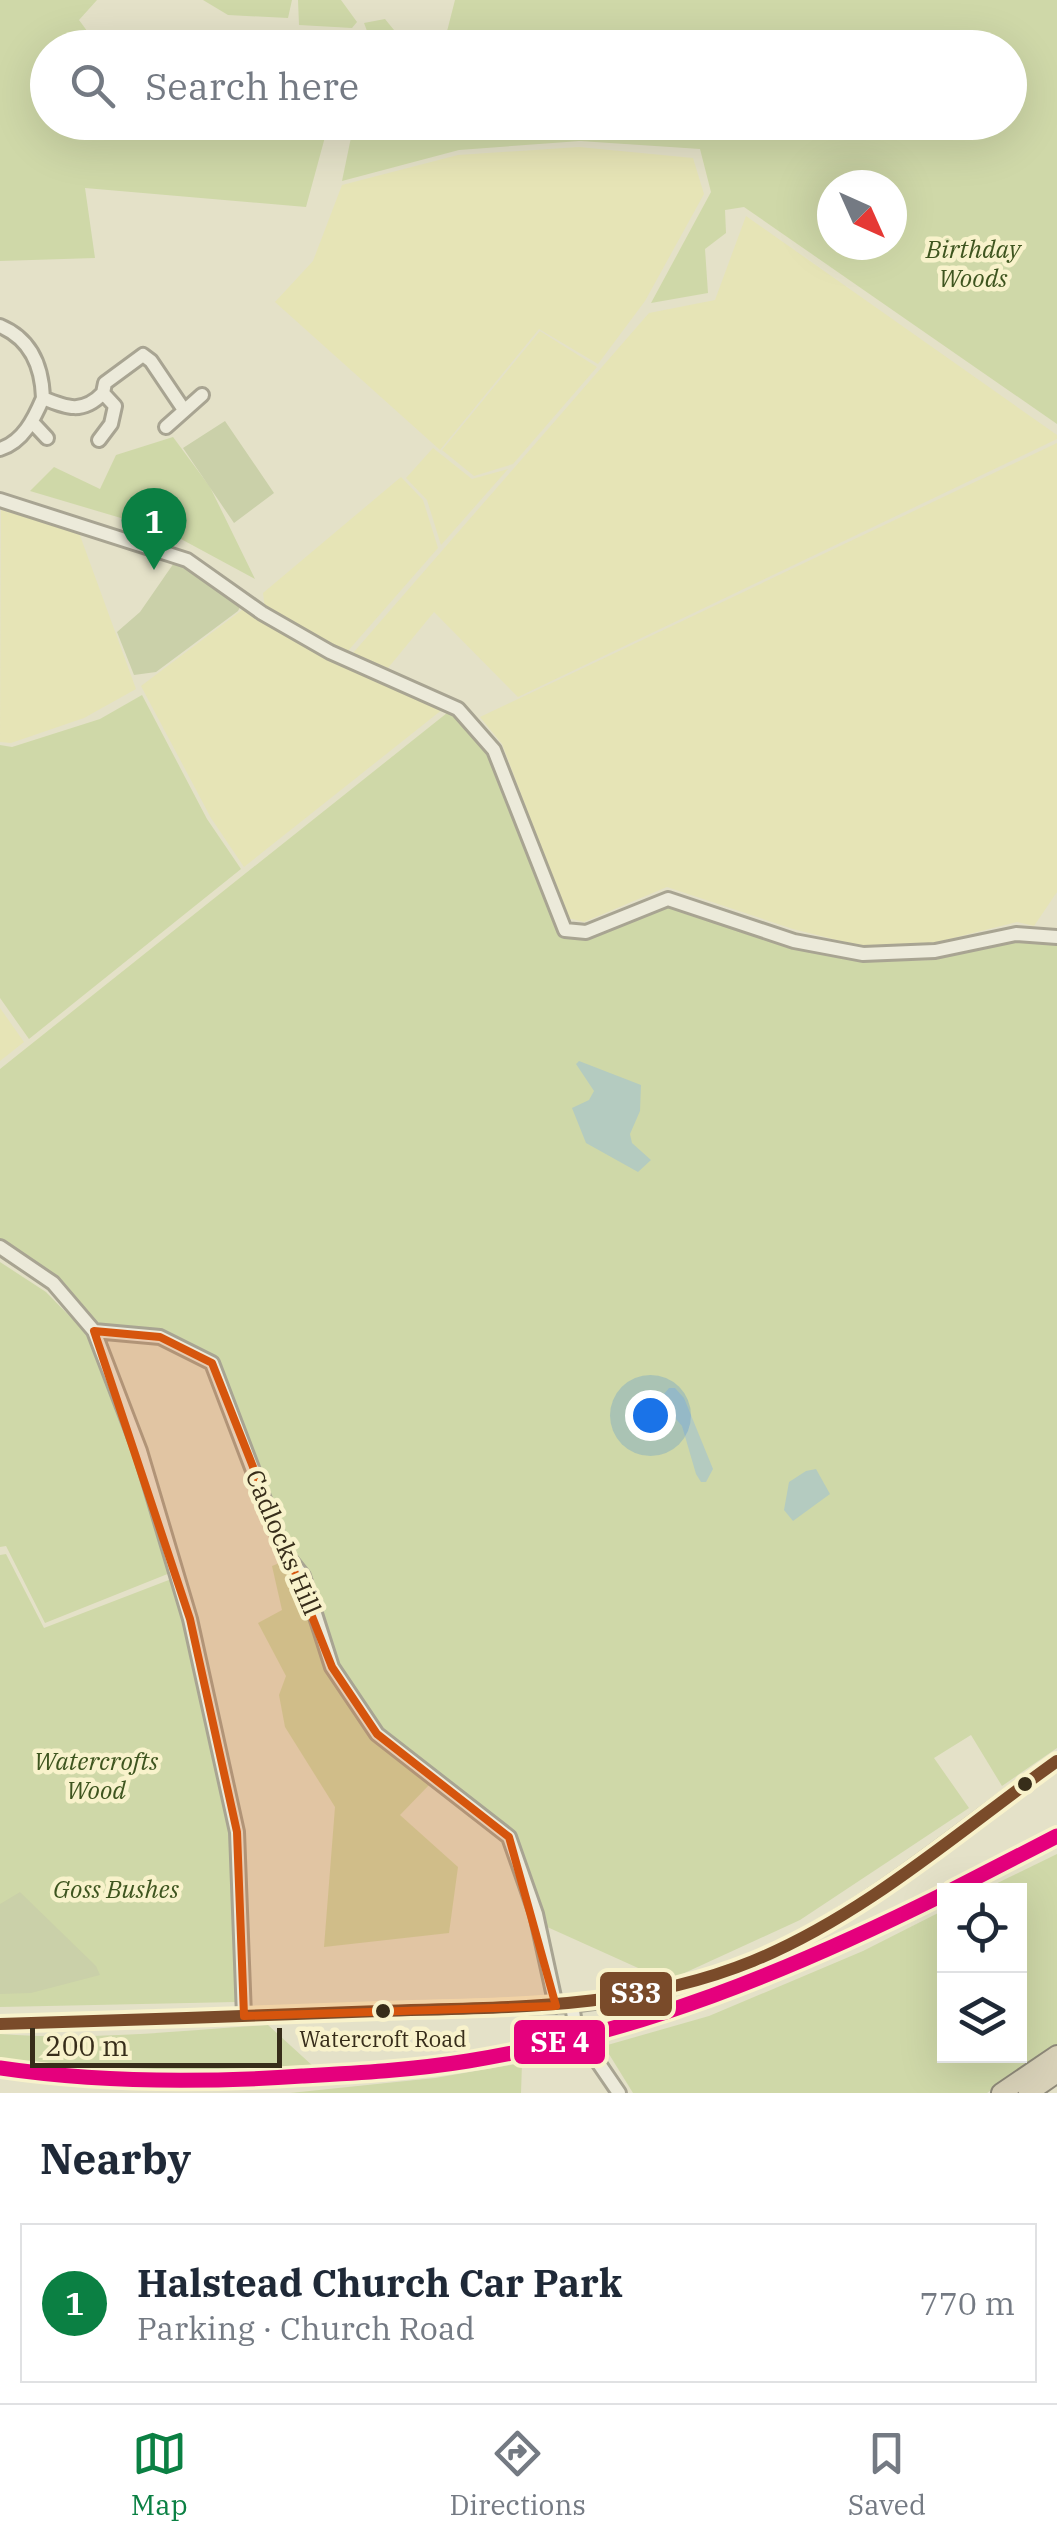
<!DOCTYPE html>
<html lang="en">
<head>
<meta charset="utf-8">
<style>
	:root { --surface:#fff; --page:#f2f2f3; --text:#1f2937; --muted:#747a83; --line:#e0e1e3; --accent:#0b8043 }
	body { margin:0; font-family:"IBM Plex Serif",serif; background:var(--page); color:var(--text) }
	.controls { position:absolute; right:30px; bottom:30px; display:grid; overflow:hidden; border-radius:0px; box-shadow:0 10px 40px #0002 }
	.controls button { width:90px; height:90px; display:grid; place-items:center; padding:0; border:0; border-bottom:2px solid var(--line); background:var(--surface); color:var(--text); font:50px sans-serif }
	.compass { position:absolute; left:817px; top:170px; width:90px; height:90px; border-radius:50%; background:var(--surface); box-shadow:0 10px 40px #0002; rotate:135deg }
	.scale { position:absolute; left:30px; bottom:25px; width:252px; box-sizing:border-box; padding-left:10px; border:5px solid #372d1a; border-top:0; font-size:28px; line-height:35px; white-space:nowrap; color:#372d1a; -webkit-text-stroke:8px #f8f2cb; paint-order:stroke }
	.you { position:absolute; left:650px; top:1415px; width:35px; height:35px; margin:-25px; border:8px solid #fff; border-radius:50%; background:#1a73e8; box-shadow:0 0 0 15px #1a73e833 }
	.badge { display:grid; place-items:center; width:65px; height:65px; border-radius:50%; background:var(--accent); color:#fff; font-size:32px; font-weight:700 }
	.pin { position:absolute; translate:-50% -82px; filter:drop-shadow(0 2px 5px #0008) }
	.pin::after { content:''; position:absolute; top:52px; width:35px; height:30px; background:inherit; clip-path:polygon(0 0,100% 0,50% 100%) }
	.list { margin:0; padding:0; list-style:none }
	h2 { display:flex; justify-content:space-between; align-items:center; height:130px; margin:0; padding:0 40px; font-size:42px }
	h2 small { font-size:32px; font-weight:400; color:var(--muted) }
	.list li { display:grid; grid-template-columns:65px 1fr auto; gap:30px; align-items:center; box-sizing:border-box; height:160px; margin:0 20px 20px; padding:0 20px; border:2px solid var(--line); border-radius:0px }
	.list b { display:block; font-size:38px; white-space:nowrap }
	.list p { margin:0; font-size:32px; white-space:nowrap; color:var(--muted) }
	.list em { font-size:32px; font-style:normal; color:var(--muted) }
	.icon { flex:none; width:55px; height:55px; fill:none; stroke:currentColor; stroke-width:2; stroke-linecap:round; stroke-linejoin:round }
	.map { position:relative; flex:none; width:1057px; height:2093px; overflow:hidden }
	.search { position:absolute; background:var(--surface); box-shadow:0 10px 40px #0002; left:30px; right:30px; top:30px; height:110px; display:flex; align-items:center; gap:25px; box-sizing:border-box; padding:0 35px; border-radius:55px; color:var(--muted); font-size:38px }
	.sheet { height:310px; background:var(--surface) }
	nav { display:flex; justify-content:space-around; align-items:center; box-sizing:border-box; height:140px; border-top:2px solid var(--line); background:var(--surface); font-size:28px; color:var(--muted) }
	nav a { display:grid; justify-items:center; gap:5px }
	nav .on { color:var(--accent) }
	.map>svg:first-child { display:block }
	.farmland { fill:#e6e4b6 }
	.green { fill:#cfd8a8; fill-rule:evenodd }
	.cemetery { fill:#cad0a9 }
	.water { fill:#b4cbc0 }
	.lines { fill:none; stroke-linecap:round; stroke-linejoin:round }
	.minor-casing { stroke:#a8a492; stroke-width:18 }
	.highway-casing { stroke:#8e8979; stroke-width:22 }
	.minor { stroke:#eceada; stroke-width:12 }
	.highway { stroke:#d8d1b8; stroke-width:18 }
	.bus-1-casing { stroke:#f8f2cb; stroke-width:20 }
	.bus-1 { stroke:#7a4b2a; stroke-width:12 }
	.rail-1-casing { stroke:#f8f2cb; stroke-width:22 }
	.rail-1 { stroke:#e5007d; stroke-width:15 }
	.marked { fill:#d6550d; fill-opacity:0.2; stroke:#d6550d; stroke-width:8; stroke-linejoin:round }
	.bus-dot { fill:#372d1a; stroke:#f8f2cb; stroke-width:4 }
	.labels { text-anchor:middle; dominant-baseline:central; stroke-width:9; stroke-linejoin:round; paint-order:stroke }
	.bus-label { font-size:22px; fill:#372d1a; stroke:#f8f2cb }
	.park-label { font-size:25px; font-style:italic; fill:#3e551f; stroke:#f8f2cb }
	.street-label { font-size:25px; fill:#372d1a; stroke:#f8f2cb }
	.line-badge { stroke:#f8f2cb; stroke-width:4 }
	.badge-label { font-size:28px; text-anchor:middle; font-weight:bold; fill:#fff }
</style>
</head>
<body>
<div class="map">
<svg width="1057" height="2093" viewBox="0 0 1057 2093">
	<rect width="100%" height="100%" fill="#e4e1c8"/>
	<path class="farmland" d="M579,147L693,158L704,194L645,301L598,364L539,329L440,450L275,302L313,261L342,185L458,155Z
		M746,216L1057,435V439L518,697L434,612L388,668L353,653L649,313L715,300Z
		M540,331L597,367L513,464L474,476L442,450Z
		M1057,443V892L1034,926L1017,922L933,943L861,946L793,929L667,887L584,922L568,918L502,744L480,717Z
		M433,448L472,479L508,469L441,545L427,500L406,478Z
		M401,477L423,500L438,548L347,652L265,609L263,593Z
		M1,510L78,530L136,689L84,718L11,743L0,742Z
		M246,607L443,709L244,867L211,818L141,686Z
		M0,1008L24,1042L0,1061Z"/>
	<path class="green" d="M0,0H97L79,20L99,47L48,48V122L312,123L325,137L306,207L85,188L95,258L0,261Z
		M203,0H292L288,18L228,15Z
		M298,0H341L357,22L352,28L299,25Z
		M455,0H1057V424L744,207L725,210L726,233L705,249L708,293L651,303L711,192L700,149L580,141L459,150L342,181L354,123L1010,122V48L443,47ZM832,185H892V245H832Z
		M385,19L403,41L390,47H373L364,23Z
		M173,437L210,487L255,579L168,532L30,491L54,467L100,489L116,455Z
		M142,695L207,819L241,869L29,1039L0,998V745L12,747L100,719Z
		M447,713L456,717L489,755L561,935L586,938L668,907L788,948L861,962L933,960L1018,941L1057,945V1748L1002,1786L971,1735L934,1758L969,1808L800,1920L667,1981L545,1926L516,1835L381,1729L337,1664L309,1574L289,1548L216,1358L159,1331L97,1324L56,1276L0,1238V1069Z
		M0,1262L46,1292L88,1335L132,1454L170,1573L45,1623L6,1546L0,1547Z
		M6,1554L44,1628L174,1578L213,1740L230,1834L236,2002L0,2007V1555Z
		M282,1562L298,1578L349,1701L431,1783L400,1815L458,1867L449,1933L324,1947L335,1807L285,1727L279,1695L286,1676L258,1623L282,1610L272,1566Z
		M1057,1854V2044L987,2093H633L604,2046L709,2016L863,1951L944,1910V2056H1020V1890H983Z
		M268,2025L314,2067C209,2072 105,2070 0,2059V2034C89,2041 179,2031 268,2025Z
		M522,2063L521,2093H290L435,2078Z"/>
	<path class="cemetery" d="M225,421L274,493L234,523L183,448Z
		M176,560L241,605L238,611L156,672L134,675L117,632L140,612Z
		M20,1892L96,1966L100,1975L31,1993L0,1994V1904Z"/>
	<path class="water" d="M579,1061L641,1085L640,1111L630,1134L632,1143L651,1160L638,1172L586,1143L572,1108L589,1100L594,1091L576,1064Z
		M669,1388H675L684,1398L713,1469L706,1482H701L696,1474L682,1426L663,1404L664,1394Z
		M816,1469L830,1494L793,1521L784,1510L789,1482L806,1471Z"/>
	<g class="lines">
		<defs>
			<path id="minor" d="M0,326C31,339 42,366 43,398
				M33,423L47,438
				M166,427L202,395
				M99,440L111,424L115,406L103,393
				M0,449C23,442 34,419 43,398C67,408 83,414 103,393L105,383L143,355L151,361L184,410
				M0,500L187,560L262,613L330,652L458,709L494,750L565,930L586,932L668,899L794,941L863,954L935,951L1016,934L1057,937
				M0,1247L53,1283L94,1331L140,1451L190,1619L237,1832L244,2016
				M94,1331L160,1337L212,1363L284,1552L303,1576L332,1667L377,1734L509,1837L536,1914L556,2006
				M572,2005L576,2030L619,2093
				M0,2024L572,2005C643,1997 712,1981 778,1950C878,1902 966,1824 1057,1761"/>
			<path id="highway" d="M1001,2093L1057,2055
				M1028,2093L1057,2073"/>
		</defs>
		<use href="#minor" class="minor-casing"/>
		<use href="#highway" class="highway-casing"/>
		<use href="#minor" class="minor"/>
		<use href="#highway" class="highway"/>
		<defs>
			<path id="bus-1" d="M0,2024C127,2020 253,2016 380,2011C507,2007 633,2010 753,1961C865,1915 959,1831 1057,1761"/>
		</defs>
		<use href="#bus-1" class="bus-1-casing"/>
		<use href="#bus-1" class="bus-1"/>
		<defs>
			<path id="rail-1" d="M952,1890L1057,1836
				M0,2068C101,2083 201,2083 302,2076C357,2073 413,2070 468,2061C636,2034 792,1970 944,1894"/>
		</defs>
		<use href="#rail-1" class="rail-1-casing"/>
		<use href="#rail-1" class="rail-1"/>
	</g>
	<path class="marked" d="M94,1331L160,1337L212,1363L332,1667L377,1734L509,1837L556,2006L244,2016L237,1832L190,1619Z"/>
	<g class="bus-dot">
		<circle cx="1025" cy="1784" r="9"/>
		<circle cx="383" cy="2011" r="9"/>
	</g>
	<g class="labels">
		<g class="bus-label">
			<text x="383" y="2038">Watercroft Road</text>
		</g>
		<g class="park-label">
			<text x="973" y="248">Birthday<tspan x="973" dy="29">Woods</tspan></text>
			<text x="96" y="1760">Watercrofts<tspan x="96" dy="29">Wood</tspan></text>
			<text x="116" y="1888">Goss Bushes</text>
		</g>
		<g class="street-label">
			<text transform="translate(284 1542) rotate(67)">Cadlocks Hill</text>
		</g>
	</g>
	<g class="line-badge">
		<rect x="598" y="1970" width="76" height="48" rx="10" fill="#7a4b2a"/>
		<rect x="512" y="2018" width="95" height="48" rx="10" fill="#e5007d"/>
	</g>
	<g class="badge-label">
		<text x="636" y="2003">S33</text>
		<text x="560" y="2052">SE 4</text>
	</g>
</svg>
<div class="controls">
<button><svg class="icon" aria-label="locate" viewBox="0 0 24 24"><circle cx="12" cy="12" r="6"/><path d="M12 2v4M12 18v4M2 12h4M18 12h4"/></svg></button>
<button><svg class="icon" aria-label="layers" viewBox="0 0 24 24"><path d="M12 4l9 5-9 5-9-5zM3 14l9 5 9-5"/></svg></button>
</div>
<svg class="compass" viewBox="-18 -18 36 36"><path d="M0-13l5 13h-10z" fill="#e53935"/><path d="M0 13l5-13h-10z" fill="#747a83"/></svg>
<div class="scale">200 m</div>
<div class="you"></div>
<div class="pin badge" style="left:154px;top:570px">1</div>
<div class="search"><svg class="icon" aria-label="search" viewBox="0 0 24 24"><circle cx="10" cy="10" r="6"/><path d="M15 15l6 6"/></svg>Search here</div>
</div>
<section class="sheet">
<h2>Nearby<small></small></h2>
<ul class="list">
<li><span class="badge">1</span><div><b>Halstead Church Car Park</b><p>Parking · Church Road</p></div><em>770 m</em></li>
</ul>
</section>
<nav>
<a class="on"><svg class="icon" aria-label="map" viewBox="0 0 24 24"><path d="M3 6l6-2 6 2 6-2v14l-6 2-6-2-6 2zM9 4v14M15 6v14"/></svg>Map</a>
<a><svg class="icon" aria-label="directions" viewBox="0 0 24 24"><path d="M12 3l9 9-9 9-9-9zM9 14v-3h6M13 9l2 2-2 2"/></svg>Directions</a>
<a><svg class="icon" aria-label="saved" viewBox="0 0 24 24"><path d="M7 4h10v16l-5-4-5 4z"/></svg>Saved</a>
</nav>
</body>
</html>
